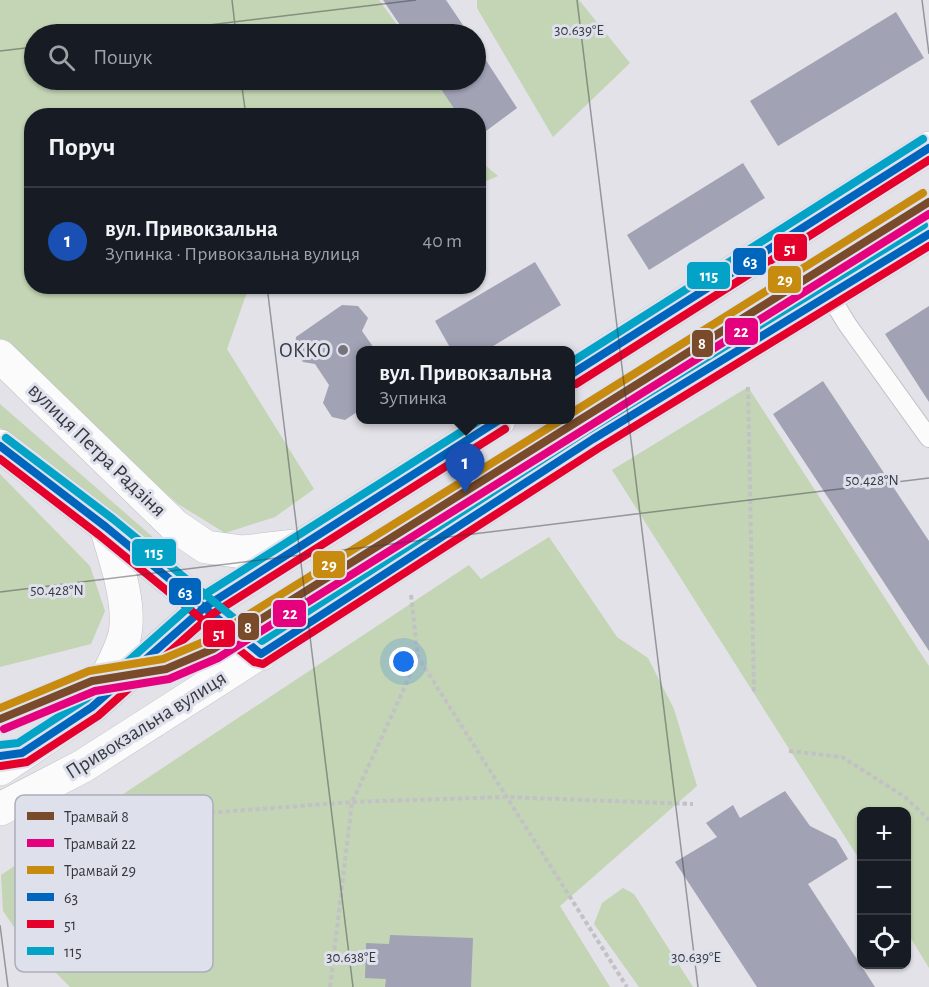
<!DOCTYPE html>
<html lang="uk">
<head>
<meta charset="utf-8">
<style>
	:root { --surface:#171b24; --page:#20242c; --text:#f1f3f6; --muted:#9ea1a6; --line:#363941; --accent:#1a73e8 }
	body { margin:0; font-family:"Alegreya Sans",sans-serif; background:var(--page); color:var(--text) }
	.controls { position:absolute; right:18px; bottom:18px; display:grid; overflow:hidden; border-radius:12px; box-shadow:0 2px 4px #0004 }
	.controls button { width:54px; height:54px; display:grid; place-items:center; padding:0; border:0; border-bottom:2px solid var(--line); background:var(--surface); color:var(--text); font:30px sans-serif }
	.you { position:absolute; left:404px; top:662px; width:21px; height:21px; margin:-15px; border:4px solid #fff; border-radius:50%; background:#1a73e8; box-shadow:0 0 0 9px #1a73e833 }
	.badge { display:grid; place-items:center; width:39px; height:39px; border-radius:50%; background:var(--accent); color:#fff; font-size:20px; font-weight:700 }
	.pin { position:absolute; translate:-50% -50px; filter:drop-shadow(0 2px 3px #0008) }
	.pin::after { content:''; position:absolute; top:32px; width:21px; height:18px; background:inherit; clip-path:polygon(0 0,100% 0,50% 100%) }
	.popup { position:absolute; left:356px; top:346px; width:219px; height:78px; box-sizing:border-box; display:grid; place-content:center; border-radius:12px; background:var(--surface); filter:drop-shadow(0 2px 4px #0005); font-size:20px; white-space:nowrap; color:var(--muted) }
	.popup b { font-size:22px; color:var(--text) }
	.popup::after { content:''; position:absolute; left:50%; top:100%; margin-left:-12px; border:12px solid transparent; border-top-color:var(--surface) }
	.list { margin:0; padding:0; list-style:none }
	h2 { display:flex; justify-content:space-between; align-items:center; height:78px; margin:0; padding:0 24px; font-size:26px }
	h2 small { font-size:20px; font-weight:400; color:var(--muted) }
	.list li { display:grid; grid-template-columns:39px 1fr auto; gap:18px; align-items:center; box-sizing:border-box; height:108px; padding:0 24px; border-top:2px solid var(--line) }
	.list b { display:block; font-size:22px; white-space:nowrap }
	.list p { margin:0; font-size:20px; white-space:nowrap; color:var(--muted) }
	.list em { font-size:20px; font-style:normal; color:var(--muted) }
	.icon { flex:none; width:33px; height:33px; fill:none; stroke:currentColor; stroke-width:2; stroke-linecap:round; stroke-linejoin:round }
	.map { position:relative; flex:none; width:929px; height:987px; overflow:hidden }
	.search { position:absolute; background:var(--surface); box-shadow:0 2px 4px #0004; left:24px; top:24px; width:462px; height:66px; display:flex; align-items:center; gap:15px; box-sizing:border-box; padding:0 21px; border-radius:33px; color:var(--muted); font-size:22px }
	.panel { position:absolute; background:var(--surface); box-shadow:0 2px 4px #0004; left:24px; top:108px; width:462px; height:186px; border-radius:24px }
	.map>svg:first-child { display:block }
	.green { fill:#c3d5b4 }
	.building { fill:#a1a2b4 }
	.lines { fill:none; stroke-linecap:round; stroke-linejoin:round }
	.lane-casing { stroke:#c0c0c5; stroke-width:20 }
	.secondary-casing { stroke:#c0c0c5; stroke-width:34 }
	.path { stroke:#c2c2c5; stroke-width:4; stroke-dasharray:4.5 3; stroke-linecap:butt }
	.lane { stroke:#fbfbfc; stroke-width:18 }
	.secondary { stroke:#fbfbfc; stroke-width:33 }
	.bus-1-casing { stroke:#dee0ec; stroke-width:12 }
	.bus-2-casing { stroke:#dee0ec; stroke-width:12 }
	.bus-3-casing { stroke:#dee0ec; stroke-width:12 }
	.bus-1 { stroke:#0065bd; stroke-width:8 }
	.bus-2 { stroke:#e4002b; stroke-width:8 }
	.bus-3 { stroke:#03a3c7; stroke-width:8 }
	.tram-1-casing { stroke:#dee0ec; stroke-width:12 }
	.tram-2-casing { stroke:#dee0ec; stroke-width:12 }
	.tram-3-casing { stroke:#dee0ec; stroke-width:12 }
	.tram-1 { stroke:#7a4b2a; stroke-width:8 }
	.tram-2 { stroke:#e5007d; stroke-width:8 }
	.tram-3 { stroke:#c78b10; stroke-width:8 }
	.ticks { fill:none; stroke:#38393e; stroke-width:1.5; stroke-opacity:0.45 }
	.poi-dot { fill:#74747a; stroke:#dee0ec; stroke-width:2 }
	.labels { text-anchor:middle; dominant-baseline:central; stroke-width:6; stroke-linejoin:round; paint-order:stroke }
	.poi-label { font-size:21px; fill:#38393e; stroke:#dee0ec; text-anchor:end }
	.street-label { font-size:21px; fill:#38393e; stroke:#dee0ec }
	.key { fill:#dee0ec; stroke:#acaeb8; stroke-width:1.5 }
	.key-label { font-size:16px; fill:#38393e }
	.ticks-label { font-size:15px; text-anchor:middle; fill:#38393e; stroke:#dee0ec; stroke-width:6; stroke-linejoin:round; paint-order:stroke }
	.line-badge { stroke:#dee0ec; stroke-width:2 }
	.badge-label { font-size:16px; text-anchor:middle; font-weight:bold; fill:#fff }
</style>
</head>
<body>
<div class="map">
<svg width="929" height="987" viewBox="0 0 929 987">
	<rect width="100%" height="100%" fill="#e2e2e8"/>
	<path class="green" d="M0,0H379L404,34H34V80H437L463,115L32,116V286L260,287L246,295L227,349L314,489L275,517L225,533L178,504L0,345Z
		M477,0H579L630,63L553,137L477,8Z
		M479,160L498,176L479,184Z
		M748,387L929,666V968L907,932L906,812H862L861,862L612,470Z
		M0,404L155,539L145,550L31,449L0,428Z
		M0,474L90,566L105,611L91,644L0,667Z
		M549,537L617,637L648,658L674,709L697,786L560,906L610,987H70L23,940L3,911L1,875L469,565L481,579Z
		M623,888L634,894L693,987H639L594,924L602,903Z"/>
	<path class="building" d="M383,0H446L469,34H406Z
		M896,12L924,58L778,146L750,101Z
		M476,45L517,108L478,137V116H459L435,80H476Z
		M743,163L765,198L649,270L627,235Z
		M535,262L561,305L485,351H452L435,321Z
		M342,305L358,306L368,318L362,331L376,351H360V410L345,420L332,417L323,403L329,385L315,364L303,362L295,350L296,337Z
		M929,306V402L885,334Z
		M823,381L929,541V651L773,414Z
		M785,791L810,826L836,839L848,859L808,884L875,987H757L675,862L717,837L706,823L733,805L740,818Z
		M390,935L473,938L471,987H385L386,979L365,978L366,943L389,944Z"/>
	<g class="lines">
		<defs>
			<path id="lane" d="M830,296L847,324L929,438"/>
			<path id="secondary" d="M0,356L175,526L206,547L243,552L295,546
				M570,375L929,148
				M0,446L106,527L261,654
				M98,694C107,675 120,655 125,634C131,602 115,558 106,527
				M0,769L92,707L205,607L499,420
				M0,809L83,766L593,439L929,234"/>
		</defs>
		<use href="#lane" class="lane-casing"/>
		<use href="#secondary" class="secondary-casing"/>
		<path class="path" d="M748,387L754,694
			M411,595L418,657L627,987
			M789,751L842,757L905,797L929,820
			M61,824L352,802L506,797L693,804
			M330,987L352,802L418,658"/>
		<use href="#lane" class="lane"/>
		<use href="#secondary" class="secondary"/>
		<defs>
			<path id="bus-1" d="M570,375L929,148
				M0,446L106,527L261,654L593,439L929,234
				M0,756L22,753L92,707L205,607L499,420"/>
			<path id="bus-2" d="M576,384L929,160
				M0,459L99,535L254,662L263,664L599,448L929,246
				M1,766L27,762L98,716L211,615L505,429"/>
			<path id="bus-3" d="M570,363L923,139
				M6,438L113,519L262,641L588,430L924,225
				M0,745L18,743L86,699L199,598L480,420"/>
		</defs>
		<use href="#bus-1" class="bus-1-casing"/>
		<use href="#bus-2" class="bus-2-casing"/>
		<use href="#bus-3" class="bus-3-casing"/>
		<use href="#bus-1" class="bus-1"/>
		<use href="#bus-2" class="bus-2"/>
		<use href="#bus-3" class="bus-3"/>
		<defs>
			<path id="tram-1" d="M0,719L92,681L166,669L213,649L929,202"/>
			<path id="tram-2" d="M4,729L95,691L169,679L218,658L929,214"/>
			<path id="tram-3" d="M570,414L923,193
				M0,708L89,671L163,659L208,640L561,420"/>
		</defs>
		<use href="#tram-1" class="tram-1-casing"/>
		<use href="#tram-2" class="tram-2-casing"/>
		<use href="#tram-3" class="tram-3-casing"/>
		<use href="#tram-1" class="tram-1"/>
		<use href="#tram-2" class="tram-2"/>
		<use href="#tram-3" class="tram-3"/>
	</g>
	<path class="ticks" d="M232,0L236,34M577,0L698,987M922,0L929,54M135,34L416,0M0,51L34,47M241,80L246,116M267,286L353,987M0,592L929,478M0,925L8,987"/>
	<circle class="poi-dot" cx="343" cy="350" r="6"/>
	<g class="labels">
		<g class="poi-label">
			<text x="331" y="350">ОККО</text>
		</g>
		<g class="street-label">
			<text transform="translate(97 450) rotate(44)">вулиця Петра Радзіня</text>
			<text transform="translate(146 725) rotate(-32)">Привокзальна вулиця</text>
		</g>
	</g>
	<rect x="15" y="795" width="198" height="177" rx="9" class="key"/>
	<rect x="27" y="812" width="27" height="8" fill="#7a4b2a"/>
	<rect x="27" y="839" width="27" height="8" fill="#e5007d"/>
	<rect x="27" y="866" width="27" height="8" fill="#c78b10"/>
	<rect x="27" y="893" width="27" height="8" fill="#0065bd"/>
	<rect x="27" y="920" width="27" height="8" fill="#e4002b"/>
	<rect x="27" y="947" width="27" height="8" fill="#03a3c7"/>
	<g class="key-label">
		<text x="64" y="822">Трамвай 8</text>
		<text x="64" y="849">Трамвай 22</text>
		<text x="64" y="876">Трамвай 29</text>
		<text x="64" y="903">63</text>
		<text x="64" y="930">51</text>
		<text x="64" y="957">115</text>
	</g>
	<g class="ticks-label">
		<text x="579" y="35">30.639°E</text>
		<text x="872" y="485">50.428°N</text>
		<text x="57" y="595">50.428°N</text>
		<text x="351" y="962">30.638°E</text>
		<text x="696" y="962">30.639°E</text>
	</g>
	<g class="line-badge">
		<rect x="773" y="233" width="35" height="29" rx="6" fill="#e4002b"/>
		<rect x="732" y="247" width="35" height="29" rx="6" fill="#0065bd"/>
		<rect x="686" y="261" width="45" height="29" rx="6" fill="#03a3c7"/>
		<rect x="767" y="265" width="35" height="29" rx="6" fill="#c78b10"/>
		<rect x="724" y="317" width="35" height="29" rx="6" fill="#e5007d"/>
		<rect x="691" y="329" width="23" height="29" rx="6" fill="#7a4b2a"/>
		<rect x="131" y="538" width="46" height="29" rx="6" fill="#03a3c7"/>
		<rect x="312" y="550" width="34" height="29" rx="6" fill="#c78b10"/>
		<rect x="168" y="577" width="34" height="29" rx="6" fill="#0065bd"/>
		<rect x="272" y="599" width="35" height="29" rx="6" fill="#e5007d"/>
		<rect x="237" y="612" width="23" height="29" rx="6" fill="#7a4b2a"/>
		<rect x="202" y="619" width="34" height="29" rx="6" fill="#e4002b"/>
	</g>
	<g class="badge-label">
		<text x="790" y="254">51</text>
		<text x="750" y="267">63</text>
		<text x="709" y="281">115</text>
		<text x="785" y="285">29</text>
		<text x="741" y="337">22</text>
		<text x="702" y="349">8</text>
		<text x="154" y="558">115</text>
		<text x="329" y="570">29</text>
		<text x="185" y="598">63</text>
		<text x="290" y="619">22</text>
		<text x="248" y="633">8</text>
		<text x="219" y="639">51</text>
	</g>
</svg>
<div class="controls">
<button>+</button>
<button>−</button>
<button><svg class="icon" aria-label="locate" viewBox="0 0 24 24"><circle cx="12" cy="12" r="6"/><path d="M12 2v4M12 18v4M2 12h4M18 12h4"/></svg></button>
</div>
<div class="you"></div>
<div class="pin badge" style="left:465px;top:493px;background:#1a4fb4">1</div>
<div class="popup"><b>вул. Привокзальна</b>Зупинка</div>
<div class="search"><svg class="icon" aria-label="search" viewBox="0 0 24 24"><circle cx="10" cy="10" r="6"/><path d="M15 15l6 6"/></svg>Пошук</div>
<section class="panel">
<h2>Поруч<small></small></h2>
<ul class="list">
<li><span class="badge" style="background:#1a4fb4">1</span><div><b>вул. Привокзальна</b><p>Зупинка · Привокзальна вулиця</p></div><em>40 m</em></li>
</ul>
</section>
</div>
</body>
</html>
